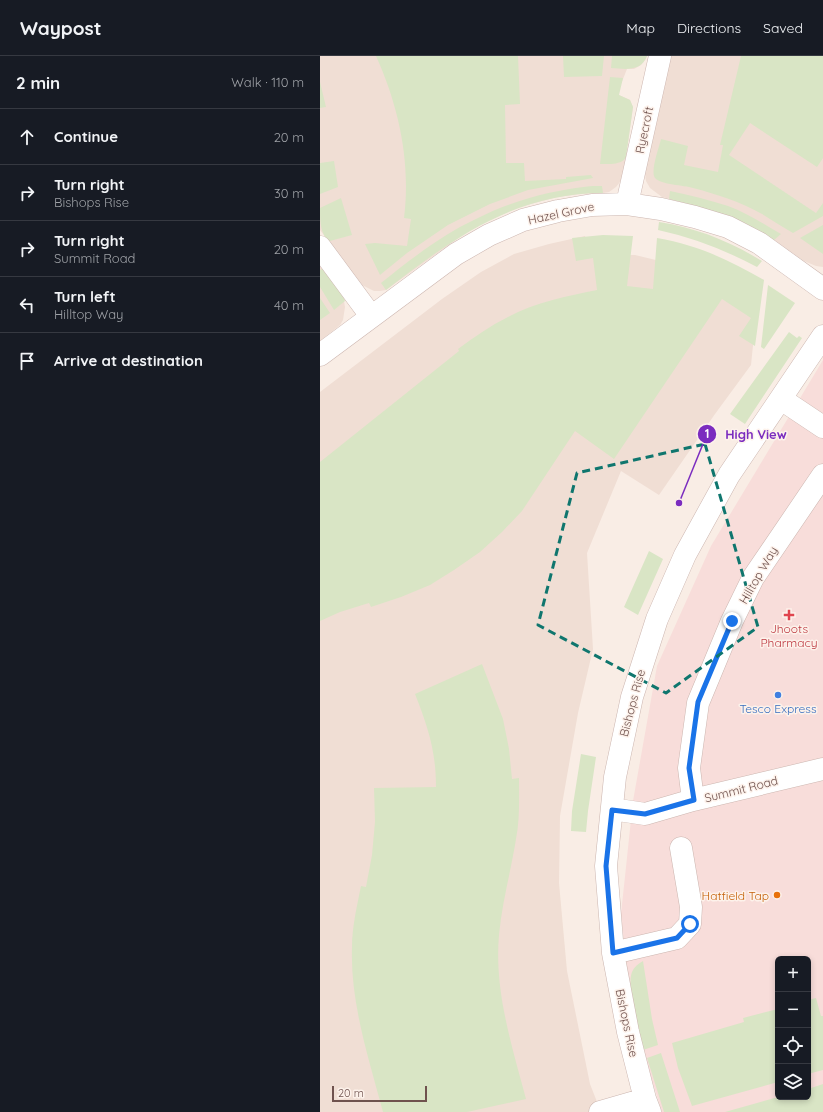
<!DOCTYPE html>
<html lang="en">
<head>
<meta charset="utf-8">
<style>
	:root { --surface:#171b24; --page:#20242c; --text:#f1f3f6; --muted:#9ea1a6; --line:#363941 }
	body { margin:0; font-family:Quicksand,sans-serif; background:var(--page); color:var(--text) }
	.controls { position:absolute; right:12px; bottom:12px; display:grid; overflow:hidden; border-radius:6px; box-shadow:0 2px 6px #0003 }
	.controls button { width:36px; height:36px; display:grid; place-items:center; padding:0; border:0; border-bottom:1px solid var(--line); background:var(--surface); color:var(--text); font:20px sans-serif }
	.scale { position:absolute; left:12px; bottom:10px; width:95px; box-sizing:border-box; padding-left:4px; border:2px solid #6f524e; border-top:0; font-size:11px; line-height:14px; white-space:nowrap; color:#6f524e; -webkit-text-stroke:3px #fdf2eb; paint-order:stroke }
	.stop { position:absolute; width:12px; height:12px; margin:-9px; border:3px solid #1a73e8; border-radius:50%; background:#fff }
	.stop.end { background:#1a73e8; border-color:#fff; box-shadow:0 1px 4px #0008 }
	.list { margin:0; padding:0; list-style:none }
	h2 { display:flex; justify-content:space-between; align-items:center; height:52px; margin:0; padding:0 16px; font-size:17px }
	h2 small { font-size:13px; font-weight:400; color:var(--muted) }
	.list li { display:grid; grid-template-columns:26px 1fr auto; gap:12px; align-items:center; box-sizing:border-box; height:56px; padding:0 16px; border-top:1px solid var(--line) }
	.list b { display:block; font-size:15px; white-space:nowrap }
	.list p { margin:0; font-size:13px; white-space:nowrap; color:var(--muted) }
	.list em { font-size:13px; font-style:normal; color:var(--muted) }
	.icon { flex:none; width:22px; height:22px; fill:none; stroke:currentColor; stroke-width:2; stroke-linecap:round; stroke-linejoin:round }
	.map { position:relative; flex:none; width:503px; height:1056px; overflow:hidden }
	header { display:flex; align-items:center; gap:24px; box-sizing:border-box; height:56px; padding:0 20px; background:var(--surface); border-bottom:1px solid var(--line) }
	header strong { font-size:19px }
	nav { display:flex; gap:22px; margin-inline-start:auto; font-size:14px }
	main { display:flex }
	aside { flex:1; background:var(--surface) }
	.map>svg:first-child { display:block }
	.residential { fill:#f0ded4 }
	.commercial { fill:#f8ddda; fill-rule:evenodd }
	.green { fill:#d9e5c5 }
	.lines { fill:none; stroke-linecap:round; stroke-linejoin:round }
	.minor-casing { stroke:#ccb6b0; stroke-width:23 }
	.minor { stroke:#fff; stroke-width:22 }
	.route { stroke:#1a73e8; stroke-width:5 }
	.marked { fill:none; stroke:#0f766e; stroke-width:3; stroke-dasharray:8 5; stroke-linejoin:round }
	.health-dot { fill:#e0444e; stroke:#fdf2eb; stroke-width:1.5 }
	.shop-dot { fill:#3f7fe0; stroke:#fdf2eb; stroke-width:1.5 }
	.food-dot { fill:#e8710a; stroke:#fdf2eb; stroke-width:1.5 }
	.labels { text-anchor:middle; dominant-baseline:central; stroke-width:3; stroke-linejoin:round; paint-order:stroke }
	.street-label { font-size:12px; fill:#6f524e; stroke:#fdf2eb }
	.health-label { font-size:12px; fill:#be3a42; stroke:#fdf2eb }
	.shop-label { font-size:12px; fill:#366cbe; stroke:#fdf2eb }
	.food-label { font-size:12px; fill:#c56008; stroke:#fdf2eb; text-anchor:end }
	.leader { fill:none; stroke:#7b2cbf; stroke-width:1.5 }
	.callout-dot { fill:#7b2cbf; stroke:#fdf2eb; stroke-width:1.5 }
	.mark-label { font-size:12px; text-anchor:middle; font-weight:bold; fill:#fff }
	.callout-label { font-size:13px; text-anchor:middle; font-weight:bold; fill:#7b2cbf; stroke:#fdf2eb; stroke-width:3; stroke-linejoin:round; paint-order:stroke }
</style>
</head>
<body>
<header>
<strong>Waypost</strong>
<nav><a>Map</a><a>Directions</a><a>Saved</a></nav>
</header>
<main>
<aside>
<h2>2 min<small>Walk · 110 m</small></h2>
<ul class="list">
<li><svg class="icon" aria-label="ahead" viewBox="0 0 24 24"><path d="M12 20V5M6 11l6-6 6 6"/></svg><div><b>Continue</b></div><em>20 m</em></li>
<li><svg class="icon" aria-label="right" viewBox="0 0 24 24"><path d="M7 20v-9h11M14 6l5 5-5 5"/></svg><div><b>Turn right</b><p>Bishops Rise</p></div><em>30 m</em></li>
<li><svg class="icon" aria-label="right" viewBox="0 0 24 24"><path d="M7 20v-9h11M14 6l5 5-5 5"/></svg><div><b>Turn right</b><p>Summit Road</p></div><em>20 m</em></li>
<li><svg class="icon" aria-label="left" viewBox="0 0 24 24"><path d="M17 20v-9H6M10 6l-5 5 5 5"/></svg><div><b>Turn left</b><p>Hilltop Way</p></div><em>40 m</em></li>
<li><svg class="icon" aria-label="arrive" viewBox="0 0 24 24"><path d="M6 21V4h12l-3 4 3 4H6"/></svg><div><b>Arrive at destination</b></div></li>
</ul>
</aside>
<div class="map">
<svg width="503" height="1056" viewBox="0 0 503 1056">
	<rect width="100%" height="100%" fill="#f9ede5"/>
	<path class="residential" d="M0,0H327L325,4L321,9L314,13H307L299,33V39L310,44L313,51L304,114L300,126L296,131L289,136L283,137L261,138L237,141L207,149L191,154L161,168L144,178L66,234L60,235H54L42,229L0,174Z
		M350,0H503V211L496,210L484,205L454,184L432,171L408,160L379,150L342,141L330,132L326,125L325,118Z
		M265,180L269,198L315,199L340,205L436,260L431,309L395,358L339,439L301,415L267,497L273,593L258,657L240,760L239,827L247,915L270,1028L281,1056H0V336L122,243L161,216L194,198L229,188Z
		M0,209L23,239L25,251L23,264L20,269L0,285Z"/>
	<path class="commercial" d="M503,304V1056H342L315,971L308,924L301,858L313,745L337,610L391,490ZM458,903H488V1041H458Z"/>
	<path class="green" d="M56,0H198L200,48L185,49L186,107H204L205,125L246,123V121L271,119L273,122L208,134L170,148L128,169L87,197L60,219L45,188L55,187L87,190L91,163L84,162C91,106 79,51 56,0Z
		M243,0H284L282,20L244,21Z
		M292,0H327C321,16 305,13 291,12Z
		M421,0H503V102L497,111L430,67L409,99L496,157L503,147V160L473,177C462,171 452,164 442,158C421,146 396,138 373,132C364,129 341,129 335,122C330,115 339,92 341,83L368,90L364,109L398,116L403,89H400Z
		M290,21L303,22L299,39L310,44L313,51L306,101L304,104C297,109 288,108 280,108Z
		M0,26L6,51L0,52Z
		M14,105L18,131L0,138V107Z
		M272,130H282L283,137C195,137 132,183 66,234L61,227C91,203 123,178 158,162C194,144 233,134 272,130Z
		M350,135C370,139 389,144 408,150C427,157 444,168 461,178L454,184C421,164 387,152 349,143Z
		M21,142L32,179L10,185C0,180 0,163 0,152Z
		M339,166C377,172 409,185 442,205L437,211C405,194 374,182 338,174Z
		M503,169V198L480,182Z
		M283,179L313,180L307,230L333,233L337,182C378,189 409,204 444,224L435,290L419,280L431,262L402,243L294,403L255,375L202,455L182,476L160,496L134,514L110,529L81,541L51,551L49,547L20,556L0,565V406L139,295L138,293C154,281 170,270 188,261C216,246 247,240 277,234L273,202L256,205L252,182Z
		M2,213L5,215L23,239L25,245L14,254L0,231V214Z
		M448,229L475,247L444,293L441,291Z
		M0,242L10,257L0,264Z
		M469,276L477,282L479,280L482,282L425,368L410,358Z
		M329,495L343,503L318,559L304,551Z
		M162,608L183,663L189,693L192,723L199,722C199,742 200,763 196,783C191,815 182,846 179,879C174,935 192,990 206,1043L147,1056H63C49,1003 30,947 32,891C32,871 37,850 41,830L46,831L52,799L55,766L54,732L116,731C116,695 108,671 95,638Z
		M261,698L276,701L268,755L266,776L251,775L252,755Z
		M323,905L332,963L338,989L323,994C319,977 306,931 312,916C314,911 318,908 323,905Z
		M496,942L501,960H503V1014L488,1018V944Z
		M458,953V1026L372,1050L358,1012L352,987L424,966L423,962Z
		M341,997L360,1056H344L327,1002Z
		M503,1028V1056H405L458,1041H488V1033Z"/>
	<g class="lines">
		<defs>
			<path id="minor" d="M307,148L340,0
				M0,191L51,260
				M0,299L136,198L169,179L203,164L238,155L272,149L307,148L341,153L375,161L408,171L439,187L503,233
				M461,343L503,371
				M373,744L369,712L378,647L412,565L433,522L503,419
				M292,753L325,758L373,744L503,713
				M293,897L357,882L370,868L371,851L361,792
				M280,1056L325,1043
				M330,1056L325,1043L308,976L293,897L286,810L295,721L312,641L337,563L365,499L409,419L503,280"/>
		</defs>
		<use href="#minor" class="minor-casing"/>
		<use href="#minor" class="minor"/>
	</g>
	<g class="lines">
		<path class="route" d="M370,868L357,882L293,897L286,810L292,754L325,758L374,744L369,712L378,646L412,565"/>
	</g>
	<path class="marked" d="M385,388L438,571L346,637L218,569L257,417Z"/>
	<path class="health-dot" d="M467 553h4v4h4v4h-4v4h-4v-4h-4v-4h4z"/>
	<circle class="shop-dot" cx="458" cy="639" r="4"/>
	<circle class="food-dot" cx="457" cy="839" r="4"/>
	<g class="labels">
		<g class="street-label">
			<text transform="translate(324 74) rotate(-78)">Ryecroft</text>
			<text transform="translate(241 157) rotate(-12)">Hazel Grove</text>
			<text transform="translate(438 519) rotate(-60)">Hilltop Way</text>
			<text transform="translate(312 647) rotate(-75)">Bishops Rise</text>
			<text transform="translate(421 733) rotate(-14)">Summit Road</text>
			<text transform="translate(307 967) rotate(78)">Bishops Rise</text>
		</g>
		<g class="health-label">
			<text x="469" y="572">Jhoots<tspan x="469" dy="14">Pharmacy</tspan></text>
		</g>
		<g class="shop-label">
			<text x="458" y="652">Tesco Express</text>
		</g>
		<g class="food-label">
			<text x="449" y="839">Hatfield Tap</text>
		</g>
	</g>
	<path class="leader" d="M359 447L387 378"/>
	<g class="callout-dot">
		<circle cx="359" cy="447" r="4"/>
		<circle cx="387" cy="378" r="10"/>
	</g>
	<g class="mark-label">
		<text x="387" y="382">1</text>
	</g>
	<g class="callout-label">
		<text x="436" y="383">High View</text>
	</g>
</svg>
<div class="controls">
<button>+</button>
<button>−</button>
<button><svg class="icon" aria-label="locate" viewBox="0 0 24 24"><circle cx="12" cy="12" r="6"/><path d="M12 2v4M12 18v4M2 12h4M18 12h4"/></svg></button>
<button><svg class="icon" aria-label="layers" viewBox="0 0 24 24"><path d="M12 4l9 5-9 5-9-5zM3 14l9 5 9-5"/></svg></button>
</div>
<div class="scale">20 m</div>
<div class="stop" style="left:370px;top:868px"></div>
<div class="stop end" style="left:412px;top:565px"></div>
</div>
</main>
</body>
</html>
